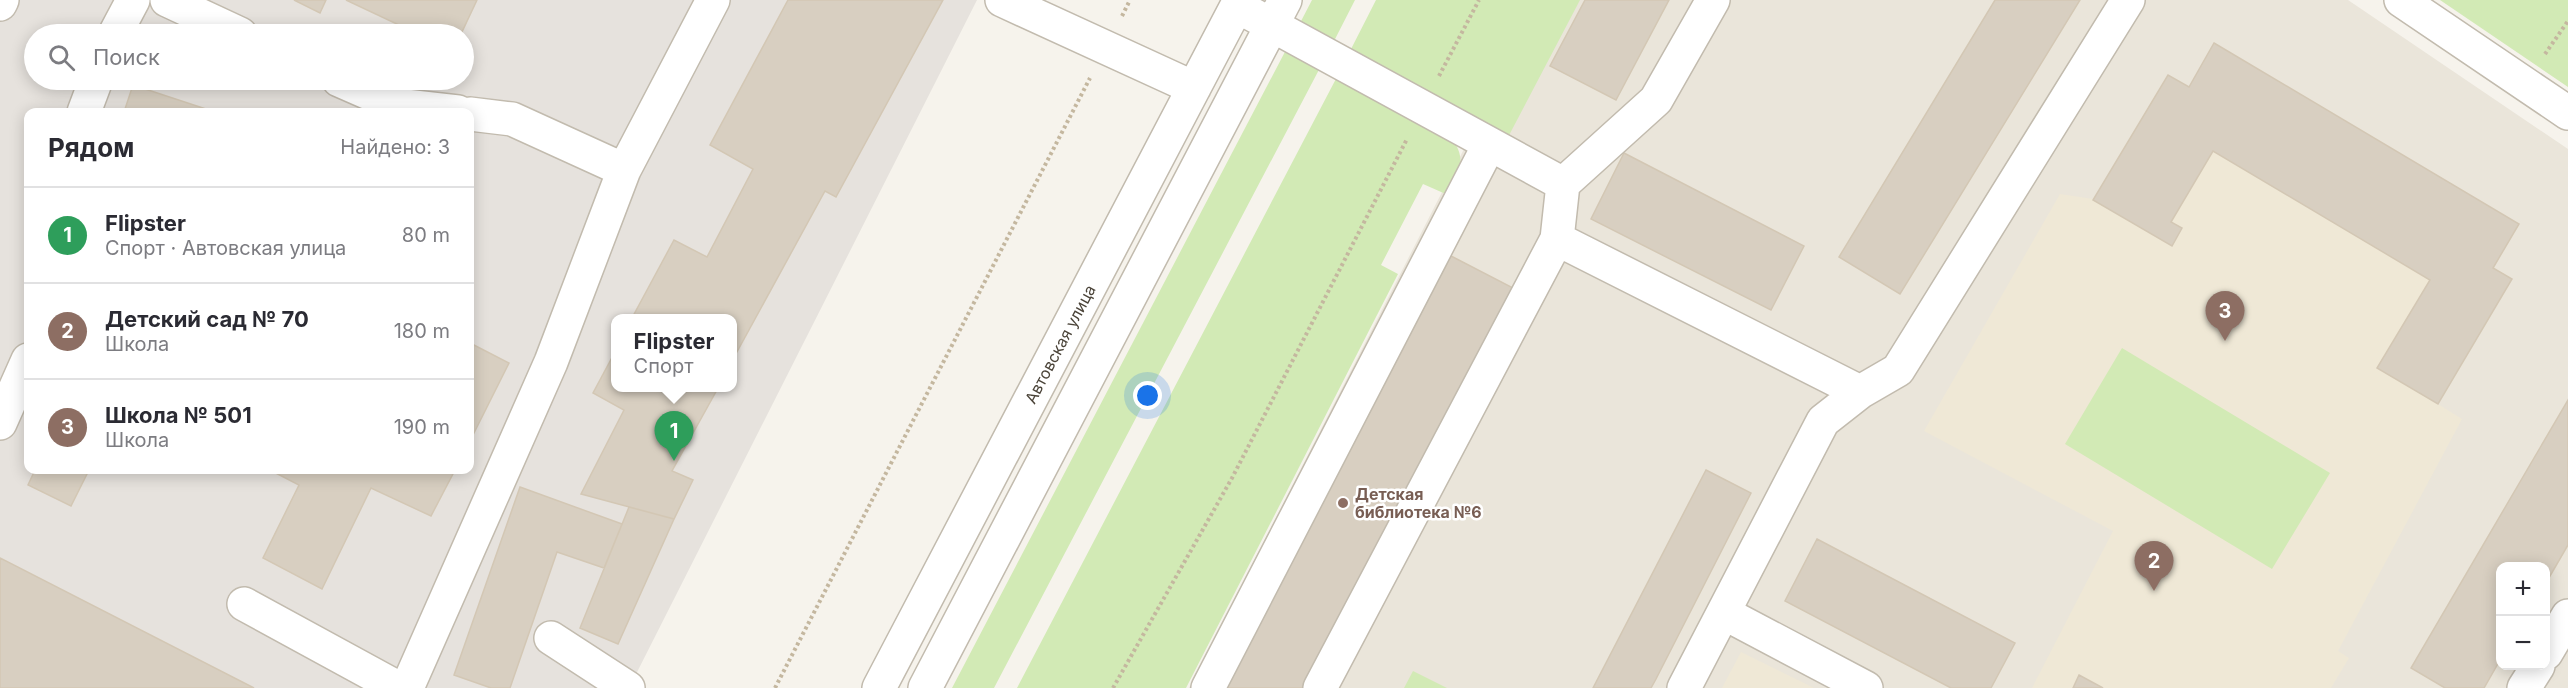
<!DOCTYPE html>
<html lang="ru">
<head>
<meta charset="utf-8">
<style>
	:root { --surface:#fff; --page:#f7f7f7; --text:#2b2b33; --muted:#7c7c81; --line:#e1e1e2; --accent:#fc3f1d }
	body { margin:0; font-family:Inter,sans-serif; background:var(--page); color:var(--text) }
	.controls { position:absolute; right:18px; bottom:18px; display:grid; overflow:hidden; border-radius:12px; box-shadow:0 3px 15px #0003 }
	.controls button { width:54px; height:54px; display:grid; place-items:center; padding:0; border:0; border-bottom:2px solid var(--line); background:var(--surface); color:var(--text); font:30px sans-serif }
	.you { position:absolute; left:1148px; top:396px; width:21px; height:21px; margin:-15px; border:4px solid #fff; border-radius:50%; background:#1a73e8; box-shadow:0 0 0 9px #1a73e833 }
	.badge { display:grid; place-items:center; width:39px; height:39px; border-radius:50%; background:var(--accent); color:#fff; font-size:20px; font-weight:700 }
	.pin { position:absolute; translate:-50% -50px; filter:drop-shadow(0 2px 3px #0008) }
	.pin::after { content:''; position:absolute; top:32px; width:21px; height:18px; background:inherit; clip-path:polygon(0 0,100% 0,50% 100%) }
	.popup { position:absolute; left:611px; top:314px; width:126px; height:78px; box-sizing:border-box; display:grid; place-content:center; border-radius:12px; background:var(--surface); filter:drop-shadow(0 2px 4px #0005); font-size:20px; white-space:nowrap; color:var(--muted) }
	.popup b { font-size:22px; color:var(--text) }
	.popup::after { content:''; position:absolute; left:50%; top:100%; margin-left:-12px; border:12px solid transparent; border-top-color:var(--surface) }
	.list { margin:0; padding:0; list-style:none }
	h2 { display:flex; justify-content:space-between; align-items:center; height:78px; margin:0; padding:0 24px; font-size:26px }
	h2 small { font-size:20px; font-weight:400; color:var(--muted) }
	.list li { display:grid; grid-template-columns:39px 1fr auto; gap:18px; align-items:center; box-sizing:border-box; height:96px; padding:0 24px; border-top:2px solid var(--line) }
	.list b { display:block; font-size:22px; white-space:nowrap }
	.list p { margin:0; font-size:20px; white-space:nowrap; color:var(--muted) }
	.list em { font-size:20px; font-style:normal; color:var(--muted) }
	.icon { flex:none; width:33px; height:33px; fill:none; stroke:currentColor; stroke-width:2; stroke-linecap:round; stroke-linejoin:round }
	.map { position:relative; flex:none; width:2568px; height:688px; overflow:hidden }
	.search { position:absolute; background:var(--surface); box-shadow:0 3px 15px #0003; left:24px; top:24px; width:450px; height:66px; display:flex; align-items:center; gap:15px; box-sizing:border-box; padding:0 21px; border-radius:33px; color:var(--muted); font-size:22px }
	.panel { position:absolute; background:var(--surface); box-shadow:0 3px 15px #0003; left:24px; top:108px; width:450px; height:366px; border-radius:12px }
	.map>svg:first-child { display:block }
	.residential { fill:#eae5da; fill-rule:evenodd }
	.industrial { fill:#e6e2dd; fill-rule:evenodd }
	.education { fill:#efe8d6 }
	.green { fill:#d2eab5 }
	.building { fill:#d8cfc1; stroke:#d3c7b4; stroke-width:1.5 }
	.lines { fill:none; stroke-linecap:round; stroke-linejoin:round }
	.minor-casing { stroke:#c2bbae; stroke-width:36 }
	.path { stroke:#c4b79f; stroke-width:4; stroke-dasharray:3 3; stroke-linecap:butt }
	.minor { stroke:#fff; stroke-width:33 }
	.education-dot { fill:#8d6e63; stroke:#fff; stroke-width:2 }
	.labels { text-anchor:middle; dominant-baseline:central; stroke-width:5; stroke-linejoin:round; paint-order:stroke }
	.street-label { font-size:16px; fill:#4b4439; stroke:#fff }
	.education-label { font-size:16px; font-weight:bold; fill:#785e54; stroke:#fff; text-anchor:start }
</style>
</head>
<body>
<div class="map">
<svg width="2568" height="688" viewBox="0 0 2568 688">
	<rect width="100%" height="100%" fill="#f6f3ec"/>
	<path class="residential" d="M1540,0H2348L2568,149V688H1189ZM2500,566H2546V666H2500Z"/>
	<path class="industrial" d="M0,0H977L629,688H0ZM34,34H464V80H34ZM28,112H470V470H28ZM616,318H732V388H616Z"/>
	<path class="education" d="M2214,43L2519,224L2493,267L2512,279L2438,404L2462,419L2338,651L2349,658L2331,688H2032L2113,531L1924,431L2060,194L2093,199L2168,75L2189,87Z
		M1741,652L1814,688H1722Z"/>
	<path class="green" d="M1312,0H1355L1332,45L1299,25Z
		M1376,0H1580L1506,141L1349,53Z
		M2440,0H2568V87Z
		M1288,46L1322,64L994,688H952Z
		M1338,75L1451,138C1468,158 1459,174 1448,195L1423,184L1381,265L1398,274L1186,688H1017Z
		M2122,348L2330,473L2272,569L2065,444Z
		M1413,671L1447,688H1404Z"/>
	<path class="building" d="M294,0H326L320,13Z
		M346,0H477L461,34H418Z
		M788,0H943L836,197L825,191L732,361V318H632L674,240L707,257L753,169L710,145Z
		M1585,0H1669L1616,100L1550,66Z
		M1995,0H2080L1900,294L1839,257Z
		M2214,43L2519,224L2493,268L2512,279L2438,404L2377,368L2430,280L2213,151L2171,222L2182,228L2172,246L2093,200L2168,75L2189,87Z
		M133,85L215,112H124Z
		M1624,153L1804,246L1771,310L1591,219Z
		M1451,256L1515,289L1307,688H1226Z
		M470,343L509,363L470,441Z
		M616,350V388H718L672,471L693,480L674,519L581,494L624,410L593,393Z
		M2568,400V545L2546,583V566H2500V660L2484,688H2445L2411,668Z
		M35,470H89L71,506L28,485Z
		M270,470H455L431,516L371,488L322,589L263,558L299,485Z
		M1706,470L1751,493L1656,679L1651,688H1593Z
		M520,487L622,524L604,568L557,552L510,688H491L454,675Z
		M629,507L674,519L618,644L580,628Z
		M1817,539L2015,643L1991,688H1951L1785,601Z
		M0,558L254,688H0Z
		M2079,675L2103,688H2073Z"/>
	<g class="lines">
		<defs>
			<path id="minor" d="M167,0L240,34
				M1002,0L1194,88
				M2401,0L2568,113
				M0,4L2,0
				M1237,6L1563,184L1557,239L1320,688
				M115,34L133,0
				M339,80L396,105L458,112
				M84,112L96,80
				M470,114L512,119L624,170
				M1563,184L1656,100L1713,0
				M1557,239L1860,392L1898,370L2128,0
				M0,423L28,360
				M244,604L398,688
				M1724,613L1866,688
				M551,638L628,688
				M2546,653L2568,616
				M407,688L551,362L624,170L713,0
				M879,688L1240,0
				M925,688L1285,0
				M1208,688L1489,145
				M1684,688L1823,421L1860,392
				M2524,688L2538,666"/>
		</defs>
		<use href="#minor" class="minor-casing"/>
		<path class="path" d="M1122,16L1130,0
			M2545,54L2568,21
			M1439,76L1479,0
			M775,688L1090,78
			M1113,688L1232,478L1407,139"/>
		<use href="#minor" class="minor"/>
	</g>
	<circle class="education-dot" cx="1343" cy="503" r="6"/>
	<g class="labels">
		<g class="street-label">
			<text transform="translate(1060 344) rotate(-62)">Автовская улица</text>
		</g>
		<g class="education-label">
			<text x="1355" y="494">Детская<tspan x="1355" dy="18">библиотека №6</tspan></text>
		</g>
	</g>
</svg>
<div class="controls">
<button>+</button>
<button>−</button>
</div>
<div class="you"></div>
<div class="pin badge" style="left:674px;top:461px;background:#2e9e5b">1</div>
<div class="popup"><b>Flipster</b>Спорт</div>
<div class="pin badge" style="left:2154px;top:591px;background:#8d6e63">2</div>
<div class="pin badge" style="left:2225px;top:341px;background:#8d6e63">3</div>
<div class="search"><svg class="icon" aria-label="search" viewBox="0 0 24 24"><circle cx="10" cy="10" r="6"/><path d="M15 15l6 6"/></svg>Поиск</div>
<section class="panel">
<h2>Рядом<small>Найдено: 3</small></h2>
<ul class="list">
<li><span class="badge" style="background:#2e9e5b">1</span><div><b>Flipster</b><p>Спорт · Автовская улица</p></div><em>80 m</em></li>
<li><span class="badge" style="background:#8d6e63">2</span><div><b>Детский сад № 70</b><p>Школа</p></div><em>180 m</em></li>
<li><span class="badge" style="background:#8d6e63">3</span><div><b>Школа № 501</b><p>Школа</p></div><em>190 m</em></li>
</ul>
</section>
</div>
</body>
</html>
